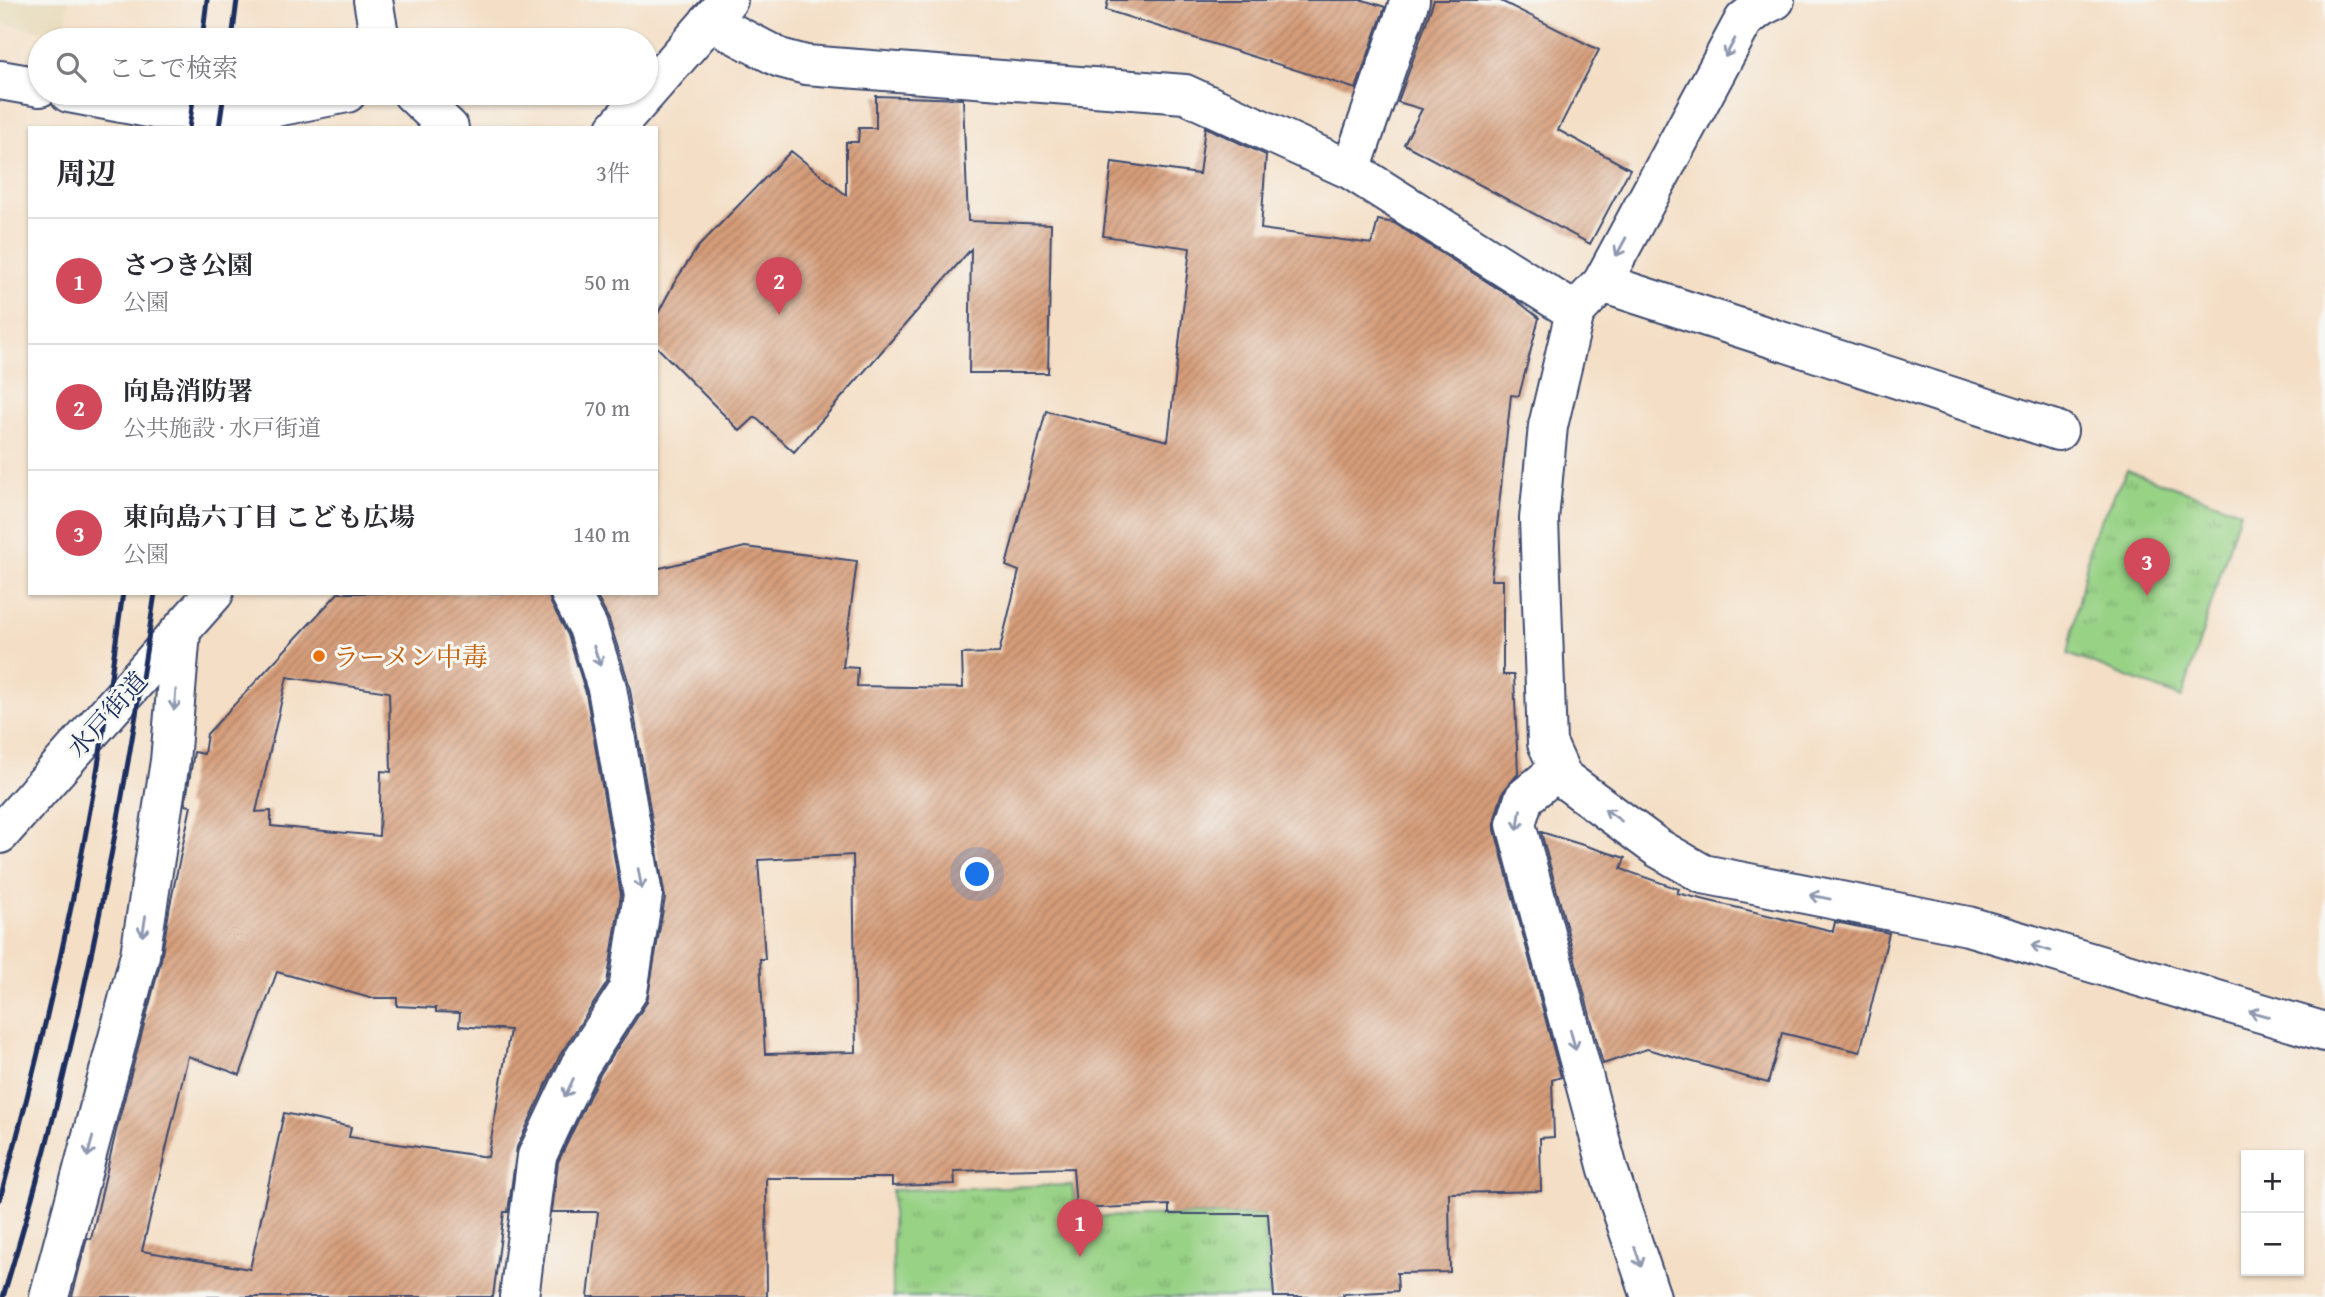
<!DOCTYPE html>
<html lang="ja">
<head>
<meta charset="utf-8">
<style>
	:root { --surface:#fff; --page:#f7f7f7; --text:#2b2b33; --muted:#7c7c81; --line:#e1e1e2; --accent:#d1495b }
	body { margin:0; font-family:"Gentium Book Plus","Noto Serif JP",serif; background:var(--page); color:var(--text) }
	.controls { position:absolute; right:21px; bottom:21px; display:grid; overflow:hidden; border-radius:0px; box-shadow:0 2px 5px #0004 }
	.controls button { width:63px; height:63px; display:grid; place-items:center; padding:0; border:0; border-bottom:2px solid var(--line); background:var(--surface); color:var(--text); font:35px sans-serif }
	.you { position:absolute; left:978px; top:875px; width:24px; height:24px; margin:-18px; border:5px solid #fff; border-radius:50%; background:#1a73e8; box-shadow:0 0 0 10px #1a73e833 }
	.badge { display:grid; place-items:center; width:46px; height:46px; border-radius:50%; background:var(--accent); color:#fff; font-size:23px; font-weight:700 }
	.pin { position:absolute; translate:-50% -58px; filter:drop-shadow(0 2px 4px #0008) }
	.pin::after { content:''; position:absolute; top:37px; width:24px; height:21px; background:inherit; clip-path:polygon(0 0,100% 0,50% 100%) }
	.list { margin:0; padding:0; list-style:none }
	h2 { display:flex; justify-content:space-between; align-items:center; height:91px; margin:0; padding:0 28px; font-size:30px }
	h2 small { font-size:23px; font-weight:400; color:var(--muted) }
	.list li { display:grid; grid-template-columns:46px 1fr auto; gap:21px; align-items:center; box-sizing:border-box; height:126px; padding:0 28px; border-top:2px solid var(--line) }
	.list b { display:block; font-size:26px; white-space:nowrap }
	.list p { margin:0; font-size:23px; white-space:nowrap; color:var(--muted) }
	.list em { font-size:23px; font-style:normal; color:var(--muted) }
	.icon { flex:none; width:38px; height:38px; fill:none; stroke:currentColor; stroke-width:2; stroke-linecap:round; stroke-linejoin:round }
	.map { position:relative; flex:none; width:2325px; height:1297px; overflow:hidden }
	.search { position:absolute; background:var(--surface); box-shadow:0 2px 5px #0004; left:28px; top:28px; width:630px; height:77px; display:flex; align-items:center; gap:18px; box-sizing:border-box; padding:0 24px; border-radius:38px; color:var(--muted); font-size:26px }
	.panel { position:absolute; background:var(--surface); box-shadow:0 2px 5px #0004; left:28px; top:126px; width:630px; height:469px; border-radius:0px }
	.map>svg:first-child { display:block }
	.built { fill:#e7daba }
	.park { fill:url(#park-tufts); stroke:#5a8072; stroke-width:2 }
	.building { fill:url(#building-hatch); fill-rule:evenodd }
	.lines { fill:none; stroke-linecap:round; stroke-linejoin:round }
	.minor-casing { stroke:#3c496e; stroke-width:42 }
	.highway-casing { stroke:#3c496e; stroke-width:42 }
	.minor { stroke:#fff; stroke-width:38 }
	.highway { stroke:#fff; stroke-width:38 }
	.rail { stroke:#1b2f5e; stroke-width:5 }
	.oneway { stroke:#8d97ae }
	.food-dot { fill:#e8710a; stroke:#f6f6f2; stroke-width:2.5 }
	.labels { text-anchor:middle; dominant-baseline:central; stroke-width:6; stroke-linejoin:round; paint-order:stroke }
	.food-label { font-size:26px; fill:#c56008; stroke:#f6f6f2; text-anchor:start }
	.street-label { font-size:26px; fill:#1b2f5e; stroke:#f6f6f2 }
</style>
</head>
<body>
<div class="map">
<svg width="2325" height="1297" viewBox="0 0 2325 1297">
	<defs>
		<pattern id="park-tufts" width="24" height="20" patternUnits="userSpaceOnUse" patternTransform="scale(1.75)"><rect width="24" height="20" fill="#98d285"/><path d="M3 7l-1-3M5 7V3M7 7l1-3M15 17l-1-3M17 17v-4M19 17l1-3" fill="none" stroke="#7bab70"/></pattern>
		<pattern id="building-hatch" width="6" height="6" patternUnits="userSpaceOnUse" patternTransform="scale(1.75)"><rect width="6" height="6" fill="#d69c78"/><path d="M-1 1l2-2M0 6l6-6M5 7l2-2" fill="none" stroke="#ad8066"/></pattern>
	</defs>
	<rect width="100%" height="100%" fill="#f6f6f2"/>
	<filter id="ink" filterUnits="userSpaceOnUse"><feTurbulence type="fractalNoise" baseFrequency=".0143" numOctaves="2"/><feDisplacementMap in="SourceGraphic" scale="14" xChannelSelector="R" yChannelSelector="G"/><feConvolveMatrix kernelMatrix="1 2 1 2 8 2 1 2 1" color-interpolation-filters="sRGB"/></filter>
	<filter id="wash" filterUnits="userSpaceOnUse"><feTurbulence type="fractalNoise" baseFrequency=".00686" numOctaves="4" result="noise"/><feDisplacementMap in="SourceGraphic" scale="28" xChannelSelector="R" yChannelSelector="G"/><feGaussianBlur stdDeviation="1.57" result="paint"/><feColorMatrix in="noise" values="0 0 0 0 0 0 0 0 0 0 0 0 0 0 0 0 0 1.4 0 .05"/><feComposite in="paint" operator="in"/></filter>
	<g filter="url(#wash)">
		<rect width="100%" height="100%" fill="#f4dfc6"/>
		<path class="built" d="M0,0H68L65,35L0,23Z"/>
		<path class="park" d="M2127,470L2240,511L2182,698L2068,654L2092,537Z
			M1072,1185L1076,1209L1074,1217L1264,1214L1270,1297H893L892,1190Z"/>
		<g id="blocks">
			<path class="building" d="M1108,0H1363L1385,7L1356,89L1106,10Z
				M1434,0H1499L1599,50L1558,130L1630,169L1590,244L1404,144L1422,109L1398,102Z
				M876,96L963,99L968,221L1051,224L1048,373H969L971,249L794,452L755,417L740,431L656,346V317L674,283L698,247L791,151L846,195V142H858L859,128H876Z
				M1205,127L1266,155L1261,229L1372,244L1378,220L1394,223L1516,300L1539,318L1519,396L1511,395L1491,580H1503V675H1514L1518,774L1503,792L1495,818V830L1561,1077L1552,1080L1554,1137L1540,1138L1541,1191L1449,1193L1450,1272L1397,1273L1398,1291L1343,1294L1344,1297H1274L1268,1214H1169V1205L1076,1209L1073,1168L954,1171L955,1184L892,1186V1178H766L767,1297H588L598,1212H552L558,1162L599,1076L647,1002L665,898L629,684L609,620L595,593H656V569L745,547L857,561L843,667L858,668L857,686L963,688L962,654L999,653L1019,571L1006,566L1046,411L1168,441L1190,248L1103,236L1112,162L1199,174ZM853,855L856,1052L765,1054L760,959H765L758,860Z
				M338,593H548L551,603L568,635L586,693L621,895L607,983L560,1055L517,1147L508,1212H504L493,1297H72L87,1238L91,1239L117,1127L161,960L170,905L191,806L185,805L194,752L204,754L207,734ZM287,677L389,692L391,772L381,771L379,836L271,826V811L256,812ZM277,972L370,998H397V1006L436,1008V1012L460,1013L459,1026L510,1030L488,1157L349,1137L351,1127L284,1113L250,1269L142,1251L188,1056L240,1075Z
				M1541,832L1625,858L1621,869L1679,889L1677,893L1833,931L1835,922L1889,933L1860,1052L1782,1033L1768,1083L1647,1049L1603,1064Z"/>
		</g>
	</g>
	<g filter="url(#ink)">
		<use href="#blocks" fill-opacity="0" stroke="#3c496e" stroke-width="2"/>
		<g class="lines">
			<defs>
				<path id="minor" d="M373,0L380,40
					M1775,0L1761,7L1744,20L1602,283L1575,312L1548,426L1539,519L1547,743L1563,778L1658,848L1703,874L1968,926L2325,1032
					M709,21L780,58L806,65L1185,94L1351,170L1575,312
					M0,80L40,87
					M69,93L154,109L261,110L347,93
					M412,93L449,128
					M1351,170L1410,0
					M1602,283L2058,431
					M1559,769L1524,798L1516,824L1608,1169L1651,1297
					M49,1297L140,955L170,761L181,632
					M519,1297L537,1156L580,1065L628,991L643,895L607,688L588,627L570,593"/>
				<path id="highway" d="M616,128L728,0
					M0,834L214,593"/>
			</defs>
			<use href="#minor" class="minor-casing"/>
			<use href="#highway" class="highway-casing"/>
			<use href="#minor" class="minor"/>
			<use href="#highway" class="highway"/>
			<path class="rail" d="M202,40L207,0
				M232,40L237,0
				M189,128L194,93
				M219,128L224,93
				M0,1199C38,1062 70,924 95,783C106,720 113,657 123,593
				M3,1297C74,1067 120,831 155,593"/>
		</g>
		<defs><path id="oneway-shaft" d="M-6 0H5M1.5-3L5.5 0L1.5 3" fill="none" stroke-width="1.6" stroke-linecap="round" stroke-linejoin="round" transform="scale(1.75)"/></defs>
		<g class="oneway">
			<use href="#oneway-shaft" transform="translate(1730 48) rotate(118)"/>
			<use href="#oneway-shaft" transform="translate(1621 247) rotate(118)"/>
			<use href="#oneway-shaft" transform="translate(597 656) rotate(72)"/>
			<use href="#oneway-shaft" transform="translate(175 700) rotate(95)"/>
			<use href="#oneway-shaft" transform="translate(1613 815) rotate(-144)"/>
			<use href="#oneway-shaft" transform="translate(1519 820) rotate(98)"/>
			<use href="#oneway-shaft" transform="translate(640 879) rotate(80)"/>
			<use href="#oneway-shaft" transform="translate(1820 897) rotate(-169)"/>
			<use href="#oneway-shaft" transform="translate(144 926) rotate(99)"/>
			<use href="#oneway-shaft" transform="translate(2041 948) rotate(-163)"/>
			<use href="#oneway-shaft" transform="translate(2259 1014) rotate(-164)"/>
			<use href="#oneway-shaft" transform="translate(1573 1040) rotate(75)"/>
			<use href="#oneway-shaft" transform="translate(569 1088) rotate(115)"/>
			<use href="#oneway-shaft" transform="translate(90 1147) rotate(105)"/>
			<use href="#oneway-shaft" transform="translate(1638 1257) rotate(71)"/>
		</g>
	</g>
	<circle class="food-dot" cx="319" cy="656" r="7"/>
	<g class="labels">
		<g class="food-label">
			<text x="333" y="656">ラーメン中毒</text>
		</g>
		<g class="street-label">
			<text transform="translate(107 714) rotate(-48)">水戸街道</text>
		</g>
	</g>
</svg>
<div class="controls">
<button>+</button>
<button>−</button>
</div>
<div class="you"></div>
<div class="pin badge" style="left:1080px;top:1257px">1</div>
<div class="pin badge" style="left:779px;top:315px">2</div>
<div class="pin badge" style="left:2147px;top:596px">3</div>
<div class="search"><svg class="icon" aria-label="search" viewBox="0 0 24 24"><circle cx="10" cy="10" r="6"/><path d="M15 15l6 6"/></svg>ここで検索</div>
<section class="panel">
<h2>周辺<small>3件</small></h2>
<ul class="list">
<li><span class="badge">1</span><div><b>さつき公園</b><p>公園</p></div><em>50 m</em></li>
<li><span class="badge">2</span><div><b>向島消防署</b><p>公共施設 · 水戸街道</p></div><em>70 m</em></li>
<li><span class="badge">3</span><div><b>東向島六丁目 こども広場</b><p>公園</p></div><em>140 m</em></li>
</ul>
</section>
</div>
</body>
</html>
